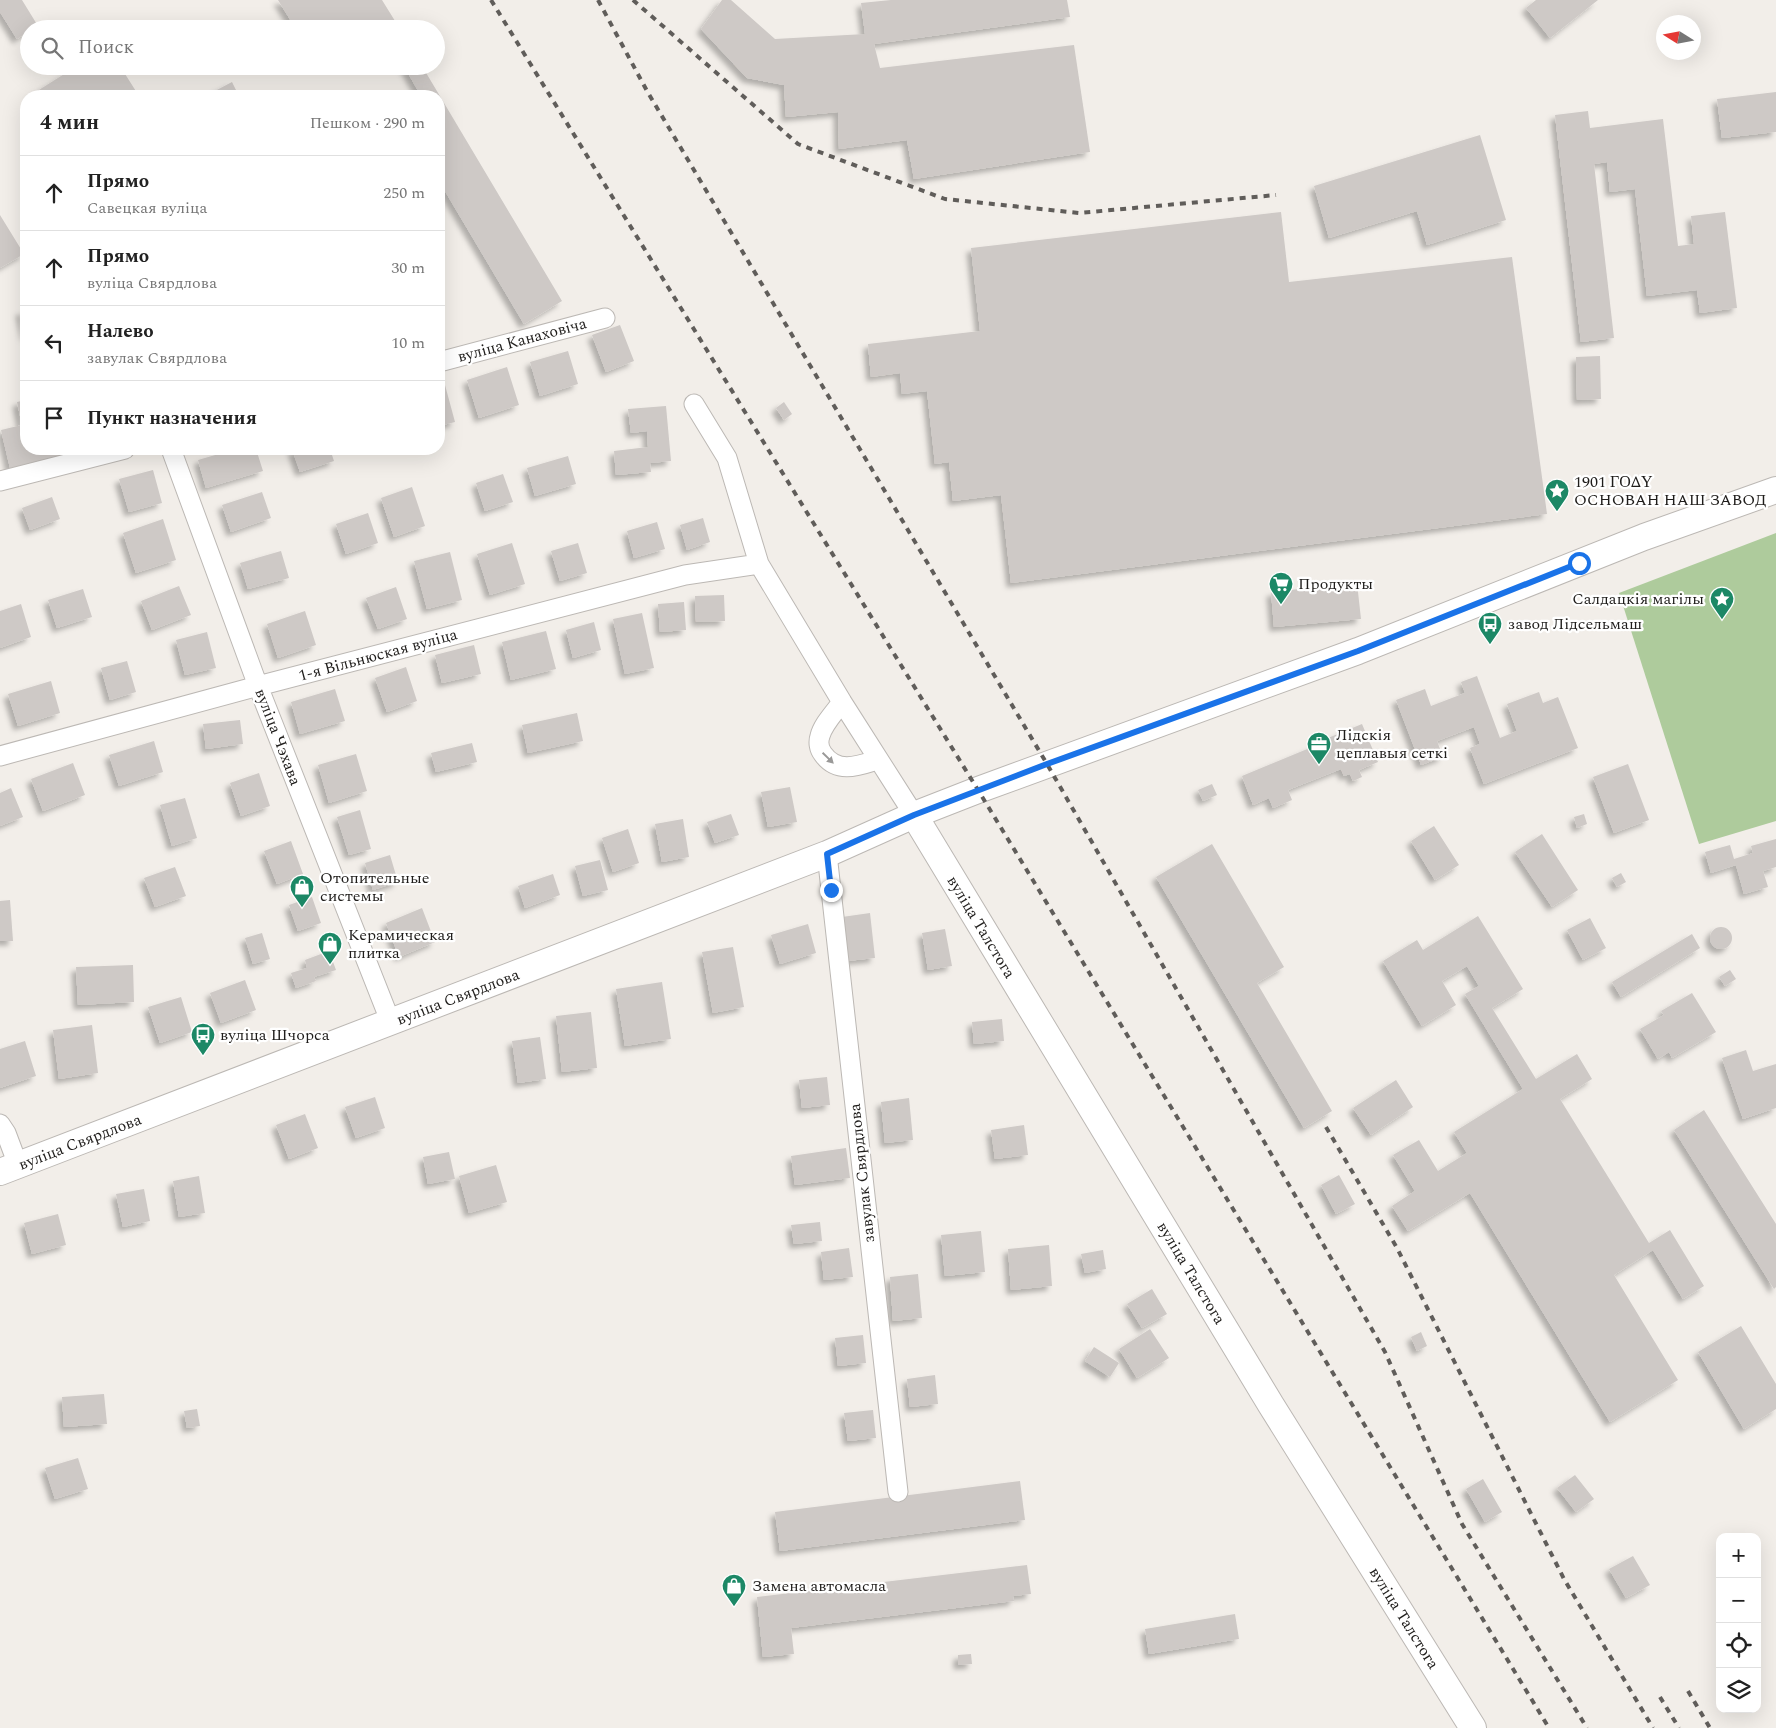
<!DOCTYPE html>
<html lang="ru">
<head>
<meta charset="utf-8">
<style>
	:root { --surface:#fff; --page:#f6f6f6; --text:#222; --muted:#767676; --line:#e0e0e0 }
	body { margin:0; font-family:Spectral,serif; background:var(--page); color:var(--text) }
	.controls { position:absolute; right:15px; bottom:15px; display:grid; overflow:hidden; border-radius:10px; box-shadow:0 5px 20px #0002 }
	.controls button { width:45px; height:45px; display:grid; place-items:center; padding:0; border:0; border-bottom:1px solid var(--line); background:var(--surface); color:var(--text); font:25px sans-serif }
	.compass { position:absolute; left:1656px; top:15px; width:45px; height:45px; border-radius:50%; background:var(--surface); box-shadow:0 5px 20px #0002; rotate:281deg }
	.stop { position:absolute; width:15px; height:15px; margin:-11px; border:4px solid #1a73e8; border-radius:50%; background:#fff }
	.stop.end { background:#1a73e8; border-color:#fff; box-shadow:0 1px 5px #0008 }
	.list { margin:0; padding:0; list-style:none }
	h2 { display:flex; justify-content:space-between; align-items:center; height:65px; margin:0; padding:0 20px; font-size:21px }
	h2 small { font-size:16px; font-weight:400; color:var(--muted) }
	.list li { display:grid; grid-template-columns:32px 1fr auto; gap:15px; align-items:center; box-sizing:border-box; height:75px; padding:0 20px; border-top:1px solid var(--line) }
	.list b { display:block; font-size:19px; white-space:nowrap }
	.list p { margin:0; font-size:16px; white-space:nowrap; color:var(--muted) }
	.list em { font-size:16px; font-style:normal; color:var(--muted) }
	.icon { flex:none; width:28px; height:28px; fill:none; stroke:currentColor; stroke-width:2; stroke-linecap:round; stroke-linejoin:round }
	.map { position:relative; flex:none; width:1776px; height:1728px; overflow:hidden }
	.search { position:absolute; background:var(--surface); box-shadow:0 5px 20px #0002; left:20px; top:20px; width:425px; height:55px; display:flex; align-items:center; gap:12px; box-sizing:border-box; padding:0 18px; border-radius:28px; color:var(--muted); font-size:19px }
	.panel { position:absolute; background:var(--surface); box-shadow:0 5px 20px #0002; left:20px; top:90px; width:425px; height:365px; border-radius:20px }
	.map>svg:first-child { display:block }
	.green { fill:#aecb9c }
	.building { fill:#cec9c6; filter:url(#shadow) }
	.lines { fill:none; stroke-linecap:round; stroke-linejoin:round }
	.minor-casing { stroke:#bcb8b4; stroke-width:21 }
	.secondary-casing { stroke:#bcb8b4; stroke-width:28 }
	.minor { stroke:#fff; stroke-width:19 }
	.secondary { stroke:#fff; stroke-width:26 }
	.rail { stroke:#605d5a; stroke-width:4; stroke-dasharray:6 6; stroke-linecap:butt }
	.oneway { fill:#9a9998 }
	.route { stroke:#1a73e8; stroke-width:6 }
	.labels { text-anchor:middle; dominant-baseline:central; stroke-width:4.5; stroke-linejoin:round; paint-order:stroke }
	.street-label { font-size:16px; fill:#1f1d1b; stroke:#fff }
	.poi-label { font-size:16px; fill:#1f1d1b; stroke:#fff; text-anchor:start }
</style>
</head>
<body>
<div class="map">
<svg width="1776" height="1728" viewBox="0 0 1776 1728">
	<defs>
		<filter id="shadow"><feDropShadow dx="-4.5" dy="4.5" stdDeviation="2.5" flood-color="#0004"/></filter>
	</defs>
	<rect width="100%" height="100%" fill="#f2eee9"/>
	<path class="green" d="M1776,533V821L1699,844L1619,593Z"/>
	<path class="building" d="M0,0H22L38,26L33,29H29V31L17,39L0,12Z
		M278,0H382L400,29H381L379,25L373,29H296Z
		M722,0H731L775,39L865,34L861,3L891,0H1067L1070,17L874,44L880,68L1074,45L1090,152L914,179L907,140L839,149L838,112L786,117L784,85L747,78L701,29Z
		M1536,0H1598L1550,38L1526,8Z
		M77,66H120L139,96H31V95Z
		M404,66H422L562,301L524,324L439,181V96H421Z
		M232,82L239,96H217L215,91Z
		M1776,92V132L1722,138L1717,99Z
		M1588,111L1590,128L1663,119L1678,246L1694,244L1691,216L1725,212L1737,308L1700,313L1697,290L1647,296L1635,189L1610,192L1607,162L1594,164L1614,338L1581,342L1555,115Z
		M1480,135L1506,220L1427,245L1417,211L1329,238L1314,186Z
		M1281,212L1289,282L1512,257L1547,514L1011,583L1001,495L953,501L949,462L935,464L927,391L902,394L900,373L871,377L868,344L980,331L971,248Z
		M0,215L24,254L0,268Z
		M26,310V337H25L20,311Z
		M620,325L634,361L606,372L592,335Z
		M568,351L578,384L540,396L530,362Z
		M1600,356L1601,399L1577,400L1576,357Z
		M507,367L519,405L479,418L467,380Z
		M445,385L455,422L439,426V386Z
		M26,400V449H88L10,468L1,430L22,425L17,402Z
		M784,402L792,414L784,420L776,408Z
		M666,406L671,461L650,463L651,472L616,475L614,451L648,447L647,431L631,433L628,409Z
		M236,449H256L263,471L206,488L198,460Z
		M292,449H330L334,461L300,472Z
		M568,456L576,484L535,496L527,468Z
		M153,470L162,503L129,512L119,479Z
		M503,474L513,502L485,511L476,483Z
		M412,487L425,526L394,537L381,498Z
		M262,492L271,518L231,532L222,505Z
		M52,497L60,519L30,530L22,508Z
		M368,513L378,543L346,554L336,524Z
		M703,518L710,542L687,550L680,525Z
		M163,519L176,560L136,573L123,533Z
		M657,522L665,549L634,558L627,531Z
		M512,543L525,584L490,595L477,554Z
		M578,543L587,573L560,581L551,551Z
		M281,551L289,578L248,589L240,563Z
		M450,552L462,600L427,609L414,561Z
		M1357,583L1361,619L1274,627L1271,592Z
		M179,586L191,615L152,630L141,601Z
		M396,587L407,619L378,629L366,598Z
		M83,589L92,617L57,628L48,600Z
		M724,595L725,621L696,622L695,596Z
		M684,602L686,630L660,632L658,604Z
		M21,604L31,637L0,648V611Z
		M305,611L316,645L278,658L267,624Z
		M642,613L654,668L625,674L613,619Z
		M594,622L601,650L573,658L566,630Z
		M546,631L556,669L511,680L502,642Z
		M207,632L216,668L185,675L176,640Z
		M474,645L481,674L442,683L435,655Z
		M127,661L136,692L110,700L101,668Z
		M406,667L417,701L387,712L375,678Z
		M1477,676L1500,738L1517,731L1507,704L1539,692L1543,703L1558,697L1578,748L1484,784L1470,748L1480,744L1474,727L1437,741L1443,757L1421,765L1396,700L1425,689L1431,706L1465,693L1461,682Z
		M51,681L60,713L18,726L8,694Z
		M335,689L345,721L300,734L291,702Z
		M577,713L583,741L528,753L522,725Z
		M240,720L243,744L206,749L203,724Z
		M1362,724L1378,762L1359,770L1362,777L1353,781L1350,774L1344,776L1341,769L1288,790L1292,800L1273,808L1269,798L1253,805L1242,776L1329,740L1328,738Z
		M154,741L163,772L119,786L109,755Z
		M472,743L477,762L436,772L431,753Z
		M356,754L367,791L329,803L318,765Z
		M73,763L85,795L43,811L31,779Z
		M1628,764L1649,820L1614,833L1593,777Z
		M259,773L270,806L241,816L230,783Z
		M1212,784L1217,795L1203,801L1198,790Z
		M790,787L797,822L768,827L761,792Z
		M11,788L23,817L0,826V793Z
		M185,798L197,838L172,846L160,805Z
		M360,810L371,849L349,855L337,817Z
		M731,814L739,835L715,843L707,822Z
		M1584,814L1587,824L1577,828L1574,817Z
		M683,819L689,857L662,862L655,824Z
		M1434,826L1459,865L1435,880L1411,841Z
		M628,829L639,863L613,872L602,838Z
		M1542,834L1578,890L1552,907L1515,852Z
		M1776,839V867L1763,871L1768,887L1744,894L1736,865L1711,873L1705,852L1730,845L1734,859L1753,853L1751,846Z
		M291,841L303,874L277,884L264,851Z
		M1212,844L1284,967L1257,983L1332,1111L1304,1128L1156,877Z
		M390,855L398,882L373,890L365,863Z
		M600,860L608,890L583,896L575,866Z
		M175,867L186,896L155,907L144,878Z
		M1621,873L1626,882L1617,887L1612,878Z
		M553,874L560,895L525,908L518,886Z
		M312,897L321,923L298,931L289,905Z
		M10,900L13,941H0V901Z
		M422,908L435,942L399,957L386,923Z
		M870,913L875,958L847,961L842,917Z
		M1478,916L1523,989L1492,1008L1536,1079L1577,1054L1592,1079L1560,1099L1649,1243L1670,1230L1704,1286L1683,1299L1653,1250L1614,1275L1678,1380L1610,1422L1470,1193L1408,1231L1392,1206L1415,1191L1393,1155L1419,1140L1438,1171L1467,1153L1454,1132L1523,1089L1465,994L1479,986L1467,966L1442,981L1456,1005L1422,1026L1383,961L1417,940L1423,950Z
		M1590,918L1606,948L1583,960L1567,930Z
		M808,924L816,953L780,964L771,935Z
		M1710 938a11 11 0 1 1 22 0a11 11 0 1 1-22 0Z
		M945,929L952,966L928,970L922,933Z
		M262,933L270,959L253,964L245,938Z
		M1692,934L1700,948L1621,997L1612,982Z
		M733,947L744,1007L713,1013L702,952Z
		M329,951L336,970L314,977L316,981L296,988L291,973L307,968L305,960Z
		M133,965L134,1002L78,1005L76,967Z
		M1730,970L1736,979L1725,986L1719,977Z
		M245,980L256,1010L221,1023L210,993Z
		M662,982L671,1039L625,1046L616,989Z
		M1692,993L1716,1032L1672,1058L1669,1052L1658,1059L1640,1029L1664,1015L1661,1011Z
		M181,997L192,1032L160,1043L148,1007Z
		M591,1012L597,1068L562,1072L556,1016Z
		M1002,1019L1004,1041L974,1044L972,1022Z
		M92,1025L98,1073L59,1079L53,1030Z
		M540,1037L546,1079L518,1083L512,1041Z
		M25,1041L36,1076L0,1088V1049Z
		M1746,1050L1753,1071L1776,1064V1108L1743,1119L1722,1058Z
		M827,1077L830,1105L802,1108L799,1080Z
		M1396,1080L1413,1107L1371,1135L1353,1108Z
		M375,1097L385,1128L356,1138L345,1107Z
		M909,1098L913,1140L885,1143L881,1102Z
		M1704,1110L1776,1224V1287L1774,1289L1674,1130Z
		M305,1114L318,1148L289,1159L276,1125Z
		M1024,1125L1028,1155L995,1159L991,1130Z
		M846,1148L850,1178L795,1185L791,1156Z
		M449,1152L455,1179L428,1184L423,1157Z
		M496,1165L507,1202L469,1213L459,1176Z
		M1339,1175L1355,1204L1336,1214L1321,1185Z
		M199,1176L205,1213L179,1217L173,1181Z
		M144,1189L150,1221L123,1227L116,1194Z
		M58,1214L66,1245L32,1254L24,1223Z
		M820,1222L822,1241L794,1244L791,1225Z
		M981,1231L985,1272L945,1276L941,1235Z
		M1049,1245L1052,1286L1011,1290L1008,1249Z
		M849,1248L853,1277L824,1280L821,1252Z
		M1103,1250L1106,1269L1085,1273L1081,1254Z
		M918,1274L922,1318L893,1321L890,1277Z
		M1152,1289L1167,1314L1142,1328L1127,1304Z
		M1741,1326L1776,1384V1409L1744,1429L1698,1352Z
		M1150,1329L1169,1358L1137,1378L1119,1349Z
		M1421,1332L1427,1346L1417,1351L1411,1337Z
		M863,1335L866,1363L838,1366L835,1338Z
		M1094,1347L1119,1363L1110,1377L1085,1361Z
		M935,1375L938,1404L910,1407L907,1379Z
		M104,1394L107,1424L64,1427L62,1397Z
		M197,1409L200,1426L187,1428L184,1411Z
		M873,1410L876,1438L848,1441L844,1413Z
		M78,1458L88,1489L55,1499L45,1468Z
		M1575,1475L1594,1499L1576,1512L1557,1488Z
		M1483,1479L1502,1512L1485,1522L1466,1489Z
		M1020,1481L1025,1520L780,1551L775,1512Z
		M1633,1556L1650,1585L1626,1598L1609,1569Z
		M1027,1565L1031,1594L1013,1596L1014,1601L791,1628L794,1654L763,1657L757,1597Z
		M1235,1614L1239,1639L1149,1654L1145,1629Z
		M971,1654L972,1664L958,1665V1655Z"/>
	<g class="lines">
		<defs>
			<path id="minor" d="M439,362L605,318
				M694,404L727,458L759,564L842,702L914,815
				M171,449L258,686L391,1023
				M0,481L125,449
				M842,702C835,712 823,724 820,736C818,742 819,749 823,754C837,774 858,766 877,760
				M0,756L258,686L685,575L759,564
				M827,854L898,1492
				M0,1124L6,1133L18,1165"/>
			<path id="secondary" d="M914,815L1271,1405L1473,1728
				M0,1172L827,854L914,815L978,790L1358,651L1644,537L1776,490"/>
		</defs>
		<use href="#minor" class="minor-casing"/>
		<use href="#secondary" class="secondary-casing"/>
		<use href="#minor" class="minor"/>
		<use href="#secondary" class="secondary"/>
		<path class="rail" d="M491,0L978,790L1549,1728
			M598,0L647,91L1047,764L1385,1352L1462,1524L1587,1728
			M633,0L798,144L945,199L1079,213L1276,195
			M1326,1127L1397,1248L1564,1579L1653,1728
			M1688,1691L1710,1728
			M1660,1697L1679,1728"/>
	</g>
	<defs><path id="oneway-solid" d="M-6-.8H1V-3.2L6.5 0L1 3.2V.8H-6Z" transform="scale(1.25)"/></defs>
	<use class="oneway" href="#oneway-solid" transform="translate(828 758) rotate(44)"/>
	<g class="lines">
		<path class="route" d="M831,890L827,854L914,815L1047,764L1358,651L1579,563"/>
	</g>
	<defs>
		<symbol id="sight-pin" viewBox="-11 -11 22 30"><path d="M0 17L-7.5 6A9.5 9.5 0 1 1 7.5 6Z" fill="#1c8866" stroke="#fff"/><path d="M0-6L1.8-2.2L6-1.7L2.9 1.2L3.7 5.4L0 3.3L-3.7 5.4L-2.9 1.2L-6-1.7L-1.8-2.2Z" fill="#fff"/></symbol>
		<symbol id="supermarket-pin" viewBox="-11 -11 22 30"><path d="M0 17L-7.5 6A9.5 9.5 0 1 1 7.5 6Z" fill="#1c8866" stroke="#fff"/><path d="M-6-5.5h2.5l.6 2H6L4.5 2H-2.5L-4.4-4H-6ZM-1.5 3.2a1.3 1.3 0 1 0 .1 0ZM3 3.2a1.3 1.3 0 1 0 .1 0Z" fill="#fff"/></symbol>
		<symbol id="bus-pin" viewBox="-11 -11 22 30"><path d="M0 17L-7.5 6A9.5 9.5 0 1 1 7.5 6Z" fill="#1c8866" stroke="#fff"/><path d="M-5-6H5V4H4V6H2V4H-2V6H-4V4H-5ZM-3.5-4V0h7V-4ZM-3.5 1.2v1.5H-2V1.2ZM2 1.2v1.5H3.5V1.2Z" fill="#fff"/></symbol>
		<symbol id="office-pin" viewBox="-11 -11 22 30"><path d="M0 17L-7.5 6A9.5 9.5 0 1 1 7.5 6Z" fill="#1c8866" stroke="#fff"/><path d="M-6-3h4V-5.5h4V-3h4V5H-6ZM-1-4.5V-3h2v-1.5ZM-6 0V1H6V0Z" fill="#fff"/></symbol>
		<symbol id="shop-pin" viewBox="-11 -11 22 30"><path d="M0 17L-7.5 6A9.5 9.5 0 1 1 7.5 6Z" fill="#1c8866" stroke="#fff"/><path d="M-5-2.5h2.3a2.7 3.5 0 0 1 5.4 0H5L5.5 6h-11ZM-1.5-2.5h3a1.5 2.3 0 0 0-3 0Z" fill="#fff"/></symbol>
	</defs>
	<g fill-rule="evenodd">
		<use href="#sight-pin" x="1543" y="477" width="28" height="38"/>
		<use href="#supermarket-pin" x="1267" y="570" width="28" height="38"/>
		<use href="#sight-pin" x="1708" y="585" width="28" height="38"/>
		<use href="#bus-pin" x="1476" y="610" width="28" height="38"/>
		<use href="#office-pin" x="1305" y="730" width="28" height="38"/>
		<use href="#shop-pin" x="288" y="873" width="28" height="38"/>
		<use href="#shop-pin" x="316" y="930" width="28" height="38"/>
		<use href="#bus-pin" x="189" y="1021" width="28" height="38"/>
		<use href="#shop-pin" x="720" y="1572" width="28" height="38"/>
	</g>
	<g class="labels">
		<g class="street-label">
			<text transform="translate(522 340) rotate(-15)">вуліца Канаховіча</text>
			<text transform="translate(378 655) rotate(-15)">1-я Вільнюская вуліца</text>
			<text transform="translate(278 737) rotate(69)">вуліца Чэхава</text>
			<text transform="translate(981 927) rotate(59)">вуліца Талстога</text>
			<text transform="translate(458 997) rotate(-21)">вуліца Свярдлова</text>
			<text transform="translate(80 1142) rotate(-21)">вуліца Свярдлова</text>
			<text transform="translate(862 1173) rotate(-96)">завулак Свярдлова</text>
			<text transform="translate(1191 1273) rotate(59)">вуліца Талстога</text>
			<text transform="translate(1404 1618) rotate(58)">вуліца Талстога</text>
		</g>
		<g class="poi-label">
			<text x="1574" y="482">1901 ΓΟΔΥ<tspan x="1574" dy="18">ОСНОВАН НАШ ЗАВОД</tspan></text>
			<text x="1298" y="584">Продукты</text>
			<text x="1704" y="599" text-anchor="end">Салдацкія магілы</text>
			<text x="1508" y="624">завод Лідсельмаш</text>
			<text x="1336" y="735">Лідскія<tspan x="1336" dy="18">цеплавыя сеткі</tspan></text>
			<text x="320" y="878">Отопительные<tspan x="320" dy="18">системы</tspan></text>
			<text x="348" y="935">Керамическая<tspan x="348" dy="18">плитка</tspan></text>
			<text x="220" y="1035">вуліца Шчорса</text>
			<text x="752" y="1586">Замена автомасла</text>
		</g>
	</g>
</svg>
<div class="controls">
<button>+</button>
<button>−</button>
<button><svg class="icon" aria-label="locate" viewBox="0 0 24 24"><circle cx="12" cy="12" r="6"/><path d="M12 2v4M12 18v4M2 12h4M18 12h4"/></svg></button>
<button><svg class="icon" aria-label="layers" viewBox="0 0 24 24"><path d="M12 4l9 5-9 5-9-5zM3 14l9 5 9-5"/></svg></button>
</div>
<svg class="compass" viewBox="-18 -18 36 36"><path d="M0-13l5 13h-10z" fill="#e53935"/><path d="M0 13l5-13h-10z" fill="#767676"/></svg>
<div class="stop" style="left:1579px;top:563px"></div>
<div class="stop end" style="left:831px;top:890px"></div>
<div class="search"><svg class="icon" aria-label="search" viewBox="0 0 24 24"><circle cx="10" cy="10" r="6"/><path d="M15 15l6 6"/></svg>Поиск</div>
<section class="panel">
<h2>4 мин<small>Пешком · 290 m</small></h2>
<ul class="list">
<li><svg class="icon" aria-label="ahead" viewBox="0 0 24 24"><path d="M12 20V5M6 11l6-6 6 6"/></svg><div><b>Прямо</b><p>Савецкая вуліца</p></div><em>250 m</em></li>
<li><svg class="icon" aria-label="ahead" viewBox="0 0 24 24"><path d="M12 20V5M6 11l6-6 6 6"/></svg><div><b>Прямо</b><p>вуліца Свярдлова</p></div><em>30 m</em></li>
<li><svg class="icon" aria-label="left" viewBox="0 0 24 24"><path d="M17 20v-9H6M10 6l-5 5 5 5"/></svg><div><b>Налево</b><p>завулак Свярдлова</p></div><em>10 m</em></li>
<li><svg class="icon" aria-label="arrive" viewBox="0 0 24 24"><path d="M6 21V4h12l-3 4 3 4H6"/></svg><div><b>Пункт назначения</b></div></li>
</ul>
</section>
</div>
</body>
</html>
